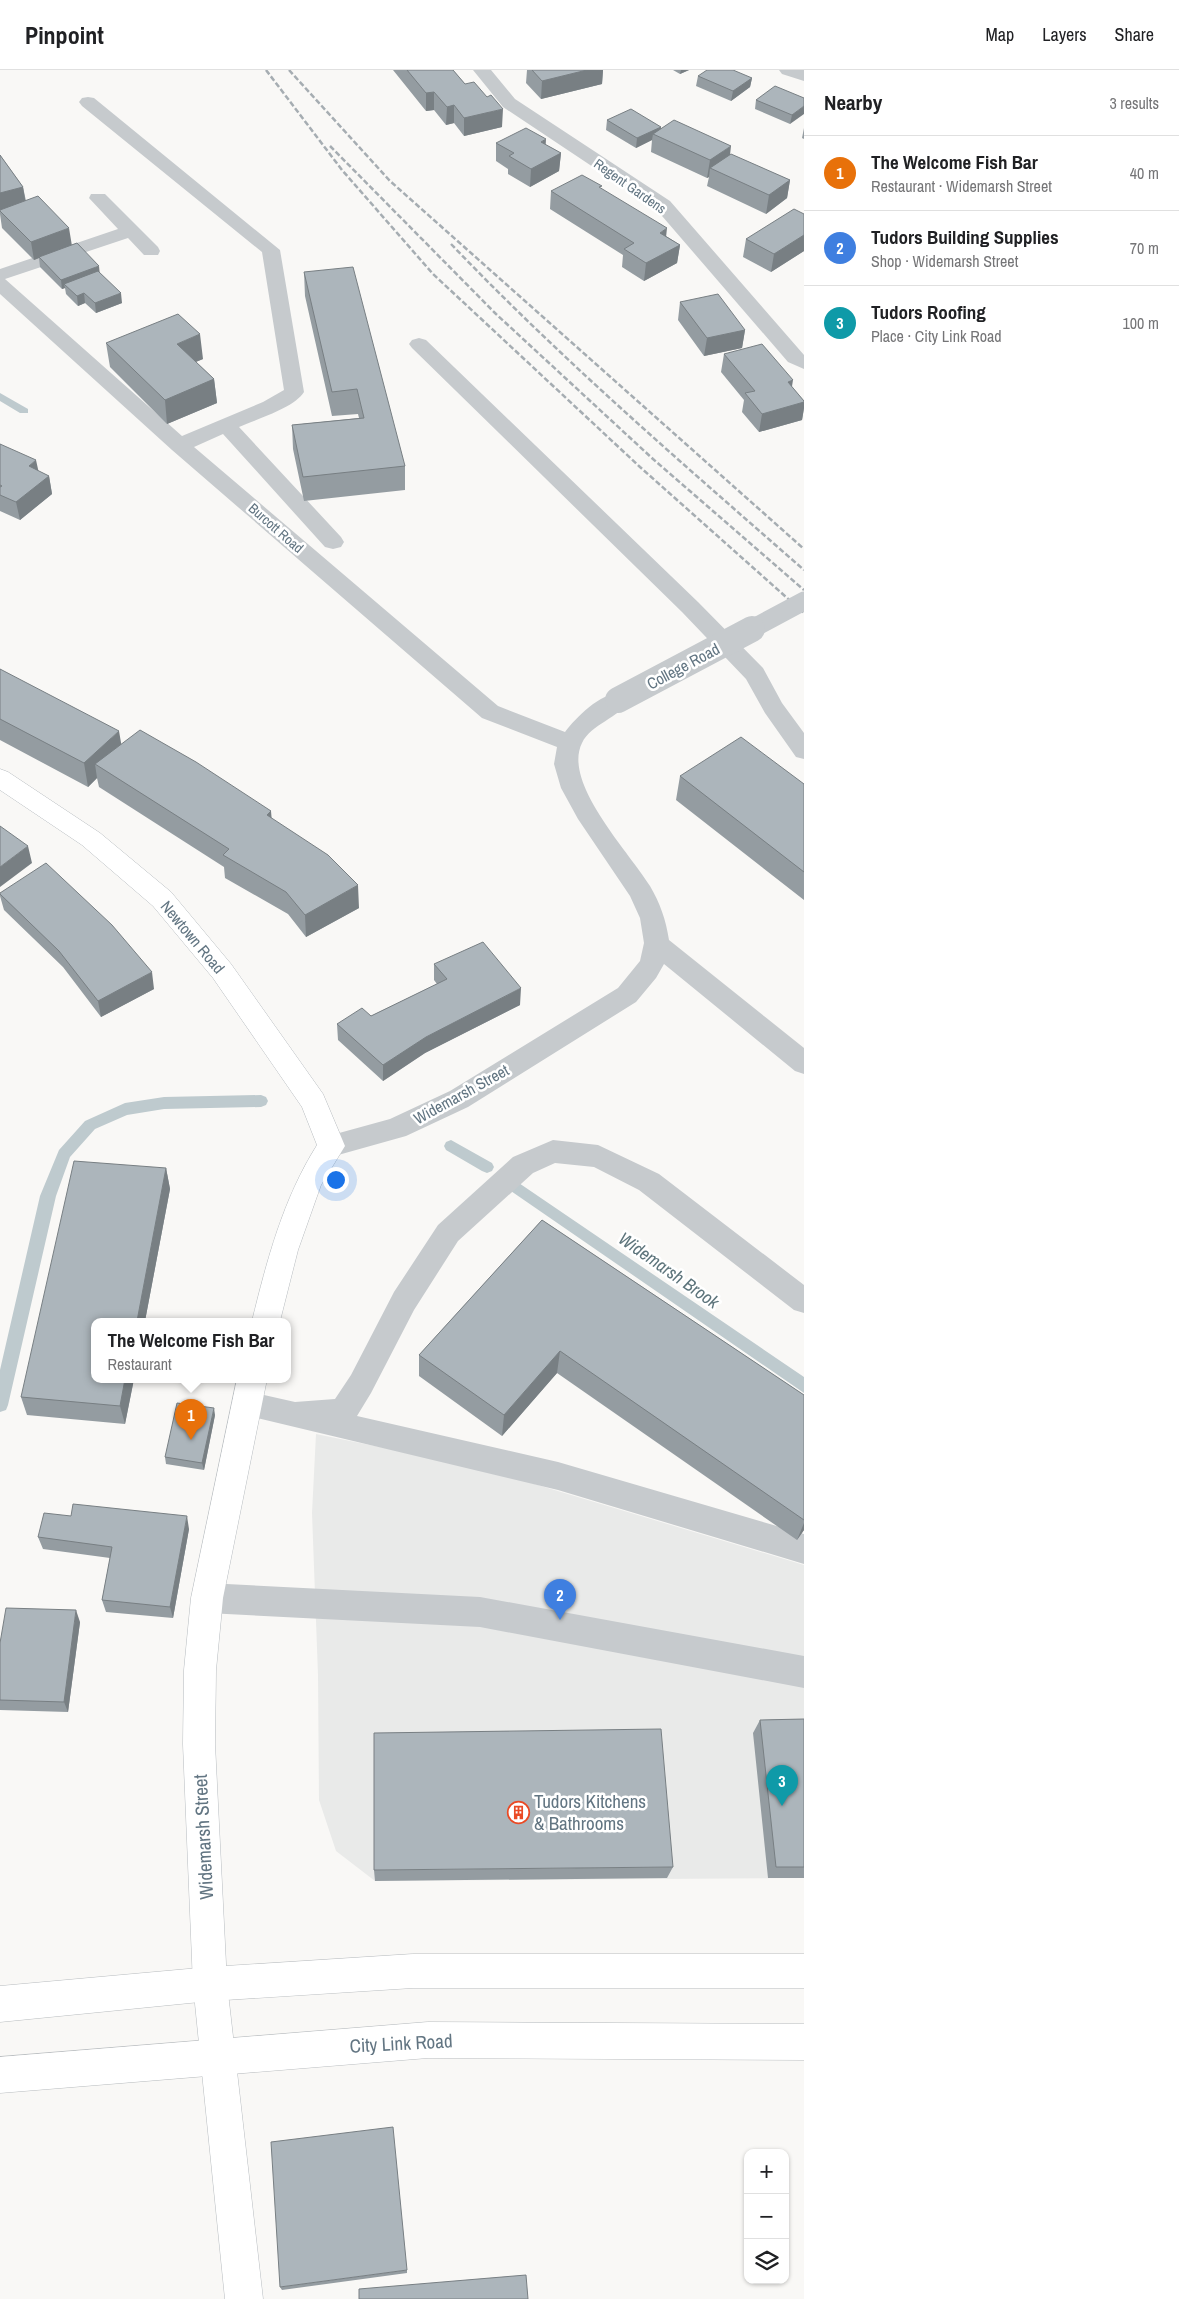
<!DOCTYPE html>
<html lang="en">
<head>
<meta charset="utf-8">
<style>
	:root { --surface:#fff; --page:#f2f2f2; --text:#202124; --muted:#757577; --line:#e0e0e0; --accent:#1a73e8 }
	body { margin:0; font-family:"Archivo Narrow",sans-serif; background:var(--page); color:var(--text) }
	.controls { position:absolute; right:15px; bottom:15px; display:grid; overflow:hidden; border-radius:10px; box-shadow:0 1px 4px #0004 }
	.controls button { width:45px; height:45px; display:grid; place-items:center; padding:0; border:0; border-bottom:1px solid var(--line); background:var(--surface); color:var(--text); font:25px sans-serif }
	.you { position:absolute; left:335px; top:1109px; width:18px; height:18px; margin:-12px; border:4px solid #fff; border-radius:50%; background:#1a73e8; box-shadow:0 0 0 8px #1a73e833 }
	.badge { display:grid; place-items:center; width:32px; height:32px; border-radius:50%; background:var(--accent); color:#fff; font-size:16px; font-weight:700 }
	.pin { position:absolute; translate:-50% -41px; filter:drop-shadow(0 1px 2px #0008) }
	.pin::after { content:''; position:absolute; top:26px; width:18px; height:15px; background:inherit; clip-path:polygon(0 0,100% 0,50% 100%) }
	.popup { position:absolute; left:91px; top:1248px; width:200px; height:65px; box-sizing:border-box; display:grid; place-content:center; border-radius:10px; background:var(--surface); filter:drop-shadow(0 1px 4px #0005); font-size:16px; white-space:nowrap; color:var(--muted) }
	.popup b { font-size:19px; color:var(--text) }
	.popup::after { content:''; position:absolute; left:50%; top:100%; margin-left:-10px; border:10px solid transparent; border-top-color:var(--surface) }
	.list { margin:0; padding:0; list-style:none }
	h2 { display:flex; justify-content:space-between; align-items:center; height:65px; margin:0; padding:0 20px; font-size:21px }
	h2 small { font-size:16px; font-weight:400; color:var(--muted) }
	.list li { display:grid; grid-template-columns:32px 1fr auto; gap:15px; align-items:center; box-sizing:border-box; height:75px; padding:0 20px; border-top:1px solid var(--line) }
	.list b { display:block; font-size:19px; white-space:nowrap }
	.list p { margin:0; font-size:16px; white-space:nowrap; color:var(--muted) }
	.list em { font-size:16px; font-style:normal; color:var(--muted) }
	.icon { flex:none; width:28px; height:28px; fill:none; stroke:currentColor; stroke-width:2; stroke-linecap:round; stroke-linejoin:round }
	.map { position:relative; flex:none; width:804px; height:2229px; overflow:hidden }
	header { display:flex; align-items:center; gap:30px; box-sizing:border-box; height:70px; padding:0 25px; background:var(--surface); border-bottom:1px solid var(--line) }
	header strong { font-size:24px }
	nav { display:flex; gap:28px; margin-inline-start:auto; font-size:18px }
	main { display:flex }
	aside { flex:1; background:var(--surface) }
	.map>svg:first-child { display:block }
	.built { fill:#e9eae9 }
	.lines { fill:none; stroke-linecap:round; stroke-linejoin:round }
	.stream { fill:#becace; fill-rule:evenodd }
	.major-casing { stroke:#b7bcc0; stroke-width:1 }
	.highway-casing { stroke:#b8bcbf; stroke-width:1 }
	.minor { fill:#c6cacd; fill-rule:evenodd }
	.major { fill:#fff; fill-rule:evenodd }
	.highway { fill:#fff; fill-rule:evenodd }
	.rail { stroke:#a6adb2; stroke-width:2.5; stroke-dasharray:5.5 2.5; stroke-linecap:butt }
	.minor-bridge-far1 { stroke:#c6cacd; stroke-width:19 }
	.minor-bridge { stroke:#c6cacd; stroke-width:26 }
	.wall { fill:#949ca1 }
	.shaded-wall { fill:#787f83 }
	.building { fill:#acb5bb; stroke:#787f83 }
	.labels { text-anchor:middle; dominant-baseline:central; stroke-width:5; stroke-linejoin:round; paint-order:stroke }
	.far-street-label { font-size:14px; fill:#627582; stroke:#fff }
	.street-label { font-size:16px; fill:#627582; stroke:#fff }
	.water-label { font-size:18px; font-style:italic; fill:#5e757c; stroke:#fff }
	.near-poi-label { font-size:19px; fill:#627582; stroke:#fff; text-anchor:start }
	.near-street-label { font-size:19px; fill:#627582; stroke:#fff }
</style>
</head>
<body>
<header>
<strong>Pinpoint</strong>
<nav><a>Map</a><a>Layers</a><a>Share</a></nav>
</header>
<main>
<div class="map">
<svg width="804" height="2229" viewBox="0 0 804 2229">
	<rect width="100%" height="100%" fill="#f9f8f6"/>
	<path class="built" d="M316,1364L478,1397L804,1495V1808L375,1811L336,1781L319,1730L318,1605L312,1443Z"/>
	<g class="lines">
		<path class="stream" d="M0,323L28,339V343H20L0,331Z
			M261,1025L266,1027L268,1031L266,1035L261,1037L164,1039L127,1045L95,1059L70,1087L56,1126L8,1335L6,1340L0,1342V1300L40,1126L59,1080L85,1051L125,1033L164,1027Z
			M451,1070L492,1093L494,1097L492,1101L487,1103L482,1101L446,1080L444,1076L446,1072Z
			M513,1109L804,1307V1323L508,1119L505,1115L508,1111Z"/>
		<defs>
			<path id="major" d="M0,699L8,702L100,763L171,822L231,894L323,1024L345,1076L321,1115L298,1180L280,1251H252C267,1190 283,1129 317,1075L302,1037L213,908L153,836L82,775L0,720Z
				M237,1309H267L223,1528L216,1600L215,1674L227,1914L263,2229H225L193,1914L183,1674L184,1600L191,1528Z"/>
			<path id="highway" d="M413,1884H804V1918H413L210,1931L0,1952V1916L210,1897Z
				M428,1952L804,1954V1990L428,1988L0,2023V1987Z"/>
		</defs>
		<use href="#major" class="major-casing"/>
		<use href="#highway" class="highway-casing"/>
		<path class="minor" d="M473,0H491L515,29L670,131L804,285V299L788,292L656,139L503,37Z
			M779,0H804V11L782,4Z
			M88,27L94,28L280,180L304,322C294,338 257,349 239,357L341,467L344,472L341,477L333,479L325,477L223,364L194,377L498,636L565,662C577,646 605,618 626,624L630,630C619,648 591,654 582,673C562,713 630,783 650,816C660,833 666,850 669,870L804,978V1004L795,1001L664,894L656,908L636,932L468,1037L406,1066L331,1087L321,1084L317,1076L321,1068L390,1049L450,1021L618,918L640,891L644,873L640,848L630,826L578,749L561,718L554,694L557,677L482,648L172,380L0,224V199L118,159L89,128L91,124H105L158,177L160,181L158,185H144L128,168L5,209L182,366L263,332L284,320L262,182L82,36L79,32L82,28Z
			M419,268L426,270L698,532L763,598L782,633L804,663V689L796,687L765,643L746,609L682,542L412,278L409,274L412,270Z
			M553,1070L598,1075L659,1104L804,1215V1243L794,1240L639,1120L594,1097L555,1093L533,1103L458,1171L414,1240L371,1323L357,1346L558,1392L804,1464V1494L558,1420L236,1343L231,1334L236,1325L246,1321L295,1332L335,1329L351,1305L394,1222L438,1155L513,1087Z
			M207,1513L480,1527L804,1586V1618L480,1557L207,1543L196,1539L191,1528L196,1517Z"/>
		<use href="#major" class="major"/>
		<use href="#highway" class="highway"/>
		<path class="rail" d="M266,0L342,100L433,204L640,397L804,543
			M289,0L390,111L804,479
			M330,76L496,244L653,389L804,520
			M451,174C562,290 683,394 804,500"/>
		<path class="minor-bridge-far1" d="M750,560L804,531"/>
		<path class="minor-bridge" d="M618,630L752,559"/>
	</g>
	<path class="wall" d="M393,0H453L502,57L464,66L454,53L446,55L434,40L426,41Z
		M527,0H603L602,14L541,29L526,13Z
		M673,0H689L680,4Z
		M698,6L752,8L750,17L731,31L696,16Z
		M804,28L790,54L755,39L756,30Z
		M607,50L661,57V58L730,85L790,110L787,128L766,144L707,116L709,107L707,108L651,82L652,70L636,78L606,60Z
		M804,58V69L802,68Z
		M496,73L546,75L561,83L559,101L530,117L508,104V99L496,91Z
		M0,85L23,117L26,131L100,203L122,233L96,243L85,233L78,236L66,224L65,218L62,219L40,197L39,188L34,190L2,158L0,144Z
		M551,121L666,166L680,175L677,193L644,211L622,197L623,185L550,139Z
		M804,144V181L771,202L743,187L746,169Z
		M304,202L405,396V420L304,431L293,379L292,355L359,348L358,344L332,346L305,226Z
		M680,232L745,260L742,278L704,286L678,250Z
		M106,273L203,289L196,292L214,309L217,333L167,354L110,297Z
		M724,284L792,317L804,331V338L802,350L759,362L742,342L744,330L721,302Z
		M0,374L38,401L49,406L52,424L20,450L0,441Z
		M0,599L121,674L271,741V748L359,838L306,867L288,844L225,808L224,797L99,717L97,708L88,717L0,670Z
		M680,706L804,714V830L676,730Z
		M0,823L154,919L101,947L63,897L4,840L0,826Z
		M434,894L520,935L425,983L383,1011L338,970L337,954L371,946L437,914L434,910Z
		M166,1098L170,1119L145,1251H95V1309H134L125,1354L27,1345L21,1327Z
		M542,1150L804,1325V1460L797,1470L557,1303L502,1366L419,1306V1285Z
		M215,1345L204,1400L166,1394L165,1387Z
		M71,1446L189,1459L173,1548L106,1542L102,1530L110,1488L43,1479L38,1467Z
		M80,1552L68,1642L0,1640V1573Z
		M804,1649V1808H768L753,1663L760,1650Z
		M673,1797L667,1808L375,1811L374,1800Z
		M407,2200V2203L282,2220L280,2217Z"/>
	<path class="shaded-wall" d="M587,0H603L602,14L541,29L542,11Z
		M681,0H689L680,4Z
		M752,8L750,17L731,31L733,21Z
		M434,22V40L426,41V23Z
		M454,35V53L446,55L447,37Z
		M804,36V44L790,54L792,45Z
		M503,39L502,57L464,66V48Z
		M661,57L660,66L653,64L652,70L636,78L637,68Z
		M546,69L545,87L541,72Z
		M731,76L729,94L710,98L709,107L707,108L710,90Z
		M561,83L559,101L530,117L531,99Z
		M790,110L787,128L766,144L769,125Z
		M23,117L26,135L0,141V123Z
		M69,158L72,176L39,187V188L34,190L31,172Z
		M667,158L665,177L660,163Z
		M804,165V181L771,202L774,184Z
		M680,175L677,193L644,211L646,193Z
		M99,196L100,206L64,214L65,218L62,219L61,210Z
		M84,223L85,233L78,236L77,226Z
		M121,223L122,233L96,243L95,233Z
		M745,260L742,278L704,286L707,268Z
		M200,264L203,289L180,298L177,274Z
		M214,309L217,333L167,354L165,330Z
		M793,310L790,329L788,312Z
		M804,332V338L802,350L759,362L762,344Z
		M36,390L40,408L29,396Z
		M49,406L52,424L20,450L16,432Z
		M119,661L123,684L95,694L97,708L88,717L84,693Z
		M271,741L273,764L267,745Z
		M28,776L32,793L0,817V797Z
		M358,815L359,838L306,867L305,845Z
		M152,902L154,919L101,947L98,931Z
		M521,918L520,935L425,983L383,1011V995L426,967Z
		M166,1098L170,1119L145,1251H137Z
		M560,1281L557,1303L502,1366L504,1345Z
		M125,1309H134L125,1354L120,1336Z
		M214,1338L215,1345L204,1400L202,1393Z
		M187,1446L189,1459L173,1548L170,1537Z
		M804,1453V1460L797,1470Z
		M76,1540L80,1552L68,1642L64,1632Z"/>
	<path class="building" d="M407,0H453L465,14L474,12L487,27L491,25L503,39L464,48L454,35L447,37L434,22L426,23Z
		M532,0H587L542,11Z
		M707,0H733L752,8L733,21L698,6Z
		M775,16L804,28V36L792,45L756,30Z
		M631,39L661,57L637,68L607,50Z
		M674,50L731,76L710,90L653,64Z
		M526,58L546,69L541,72L561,83L531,99L509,86L514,83L496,73Z
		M731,84L790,110L769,125L710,98Z
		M0,85L23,117L0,123Z
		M582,105L602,116L599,117L667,158L660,163L680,175L646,193L624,179L634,173L551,121Z
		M38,126L69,158L31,172L0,141V140Z
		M794,139L804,144V165L774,184L746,169Z
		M77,173L99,196L61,210L39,187Z
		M353,197L405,396L303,407L292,355L364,348L357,319L332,322L304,202Z
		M98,201L121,223L95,233L84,223L77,226L64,214Z
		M718,224L745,260L707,268L680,232Z
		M178,244L200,264L177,274L214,309L165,330L106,273Z
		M762,274L793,310L788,312L804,331V332L762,344L745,323L755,321L724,284Z
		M0,374L36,390L29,396L49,406L16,432L0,425V417L2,416L0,415Z
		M0,599L119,661L84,693L0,649Z
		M140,660L196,692L271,741L267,745L328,785L358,815L305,845L286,822L223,785L229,779L95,694Z
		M741,667L804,714V802L680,706Z
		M0,756L28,776L0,797Z
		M46,793L112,855L152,902L98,931L59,881L0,824V823Z
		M483,872L521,918L426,967L383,995L337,954L362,938L371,946L447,909L434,894Z
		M74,1091L166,1098L137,1251H95V1309H125L120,1336L21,1327Z
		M542,1150L804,1325V1450L560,1281L504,1345L419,1285Z
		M177,1333L214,1338L202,1393L165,1387Z
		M73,1434L187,1446L170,1537L102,1530L112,1477L38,1467L44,1443L71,1446Z
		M6,1538L76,1540L64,1632L0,1630V1573Z
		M804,1649V1797H776L760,1650Z
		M661,1659L673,1797L374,1800V1663Z
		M393,2057L407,2200L280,2217L271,2072Z
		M526,2205L528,2229H359V2219Z"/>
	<defs>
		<symbol id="building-ring" viewBox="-11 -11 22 22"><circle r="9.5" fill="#fff" stroke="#ea4a25" stroke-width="1.5"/><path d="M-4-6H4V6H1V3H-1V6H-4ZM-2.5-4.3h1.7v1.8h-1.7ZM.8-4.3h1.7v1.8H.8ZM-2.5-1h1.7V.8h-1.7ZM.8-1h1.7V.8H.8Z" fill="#ea4a25"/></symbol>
	</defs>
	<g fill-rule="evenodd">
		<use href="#building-ring" x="506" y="1730" width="25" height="25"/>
	</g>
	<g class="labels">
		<g class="far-street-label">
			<text transform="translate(630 116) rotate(35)">Regent Gardens</text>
			<text transform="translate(276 458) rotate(41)">Burcott Road</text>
		</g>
		<g class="street-label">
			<text transform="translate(683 596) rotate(-28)">College Road</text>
			<text transform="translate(193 867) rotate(50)">Newtown Road</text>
			<text transform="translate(461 1024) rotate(-29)">Widemarsh Street</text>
		</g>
		<g class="water-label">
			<text transform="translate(669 1200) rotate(35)">Widemarsh Brook</text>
		</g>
		<g class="near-poi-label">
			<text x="534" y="1731">Tudors Kitchens<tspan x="534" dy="22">&amp; Bathrooms</tspan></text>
		</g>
		<g class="near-street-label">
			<text transform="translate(203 1767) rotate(-93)">Widemarsh Street</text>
			<text transform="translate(401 1973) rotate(-3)">City Link Road</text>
		</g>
	</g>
</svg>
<div class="controls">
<button>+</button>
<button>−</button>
<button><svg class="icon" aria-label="layers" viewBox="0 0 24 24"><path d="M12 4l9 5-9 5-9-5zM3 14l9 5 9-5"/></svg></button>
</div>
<div class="you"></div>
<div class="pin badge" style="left:191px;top:1370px;background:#e8710a">1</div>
<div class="popup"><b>The Welcome Fish Bar</b>Restaurant</div>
<div class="pin badge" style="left:560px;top:1550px;background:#3f7fe0">2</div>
<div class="pin badge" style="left:782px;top:1736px;background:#0f9aa8">3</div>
</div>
<aside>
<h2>Nearby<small>3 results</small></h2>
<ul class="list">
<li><span class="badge" style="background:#e8710a">1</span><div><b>The Welcome Fish Bar</b><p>Restaurant · Widemarsh Street</p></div><em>40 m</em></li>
<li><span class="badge" style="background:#3f7fe0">2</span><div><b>Tudors Building Supplies</b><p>Shop · Widemarsh Street</p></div><em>70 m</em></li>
<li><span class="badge" style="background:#0f9aa8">3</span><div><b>Tudors Roofing</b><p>Place · City Link Road</p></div><em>100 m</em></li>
</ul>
</aside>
</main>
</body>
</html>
